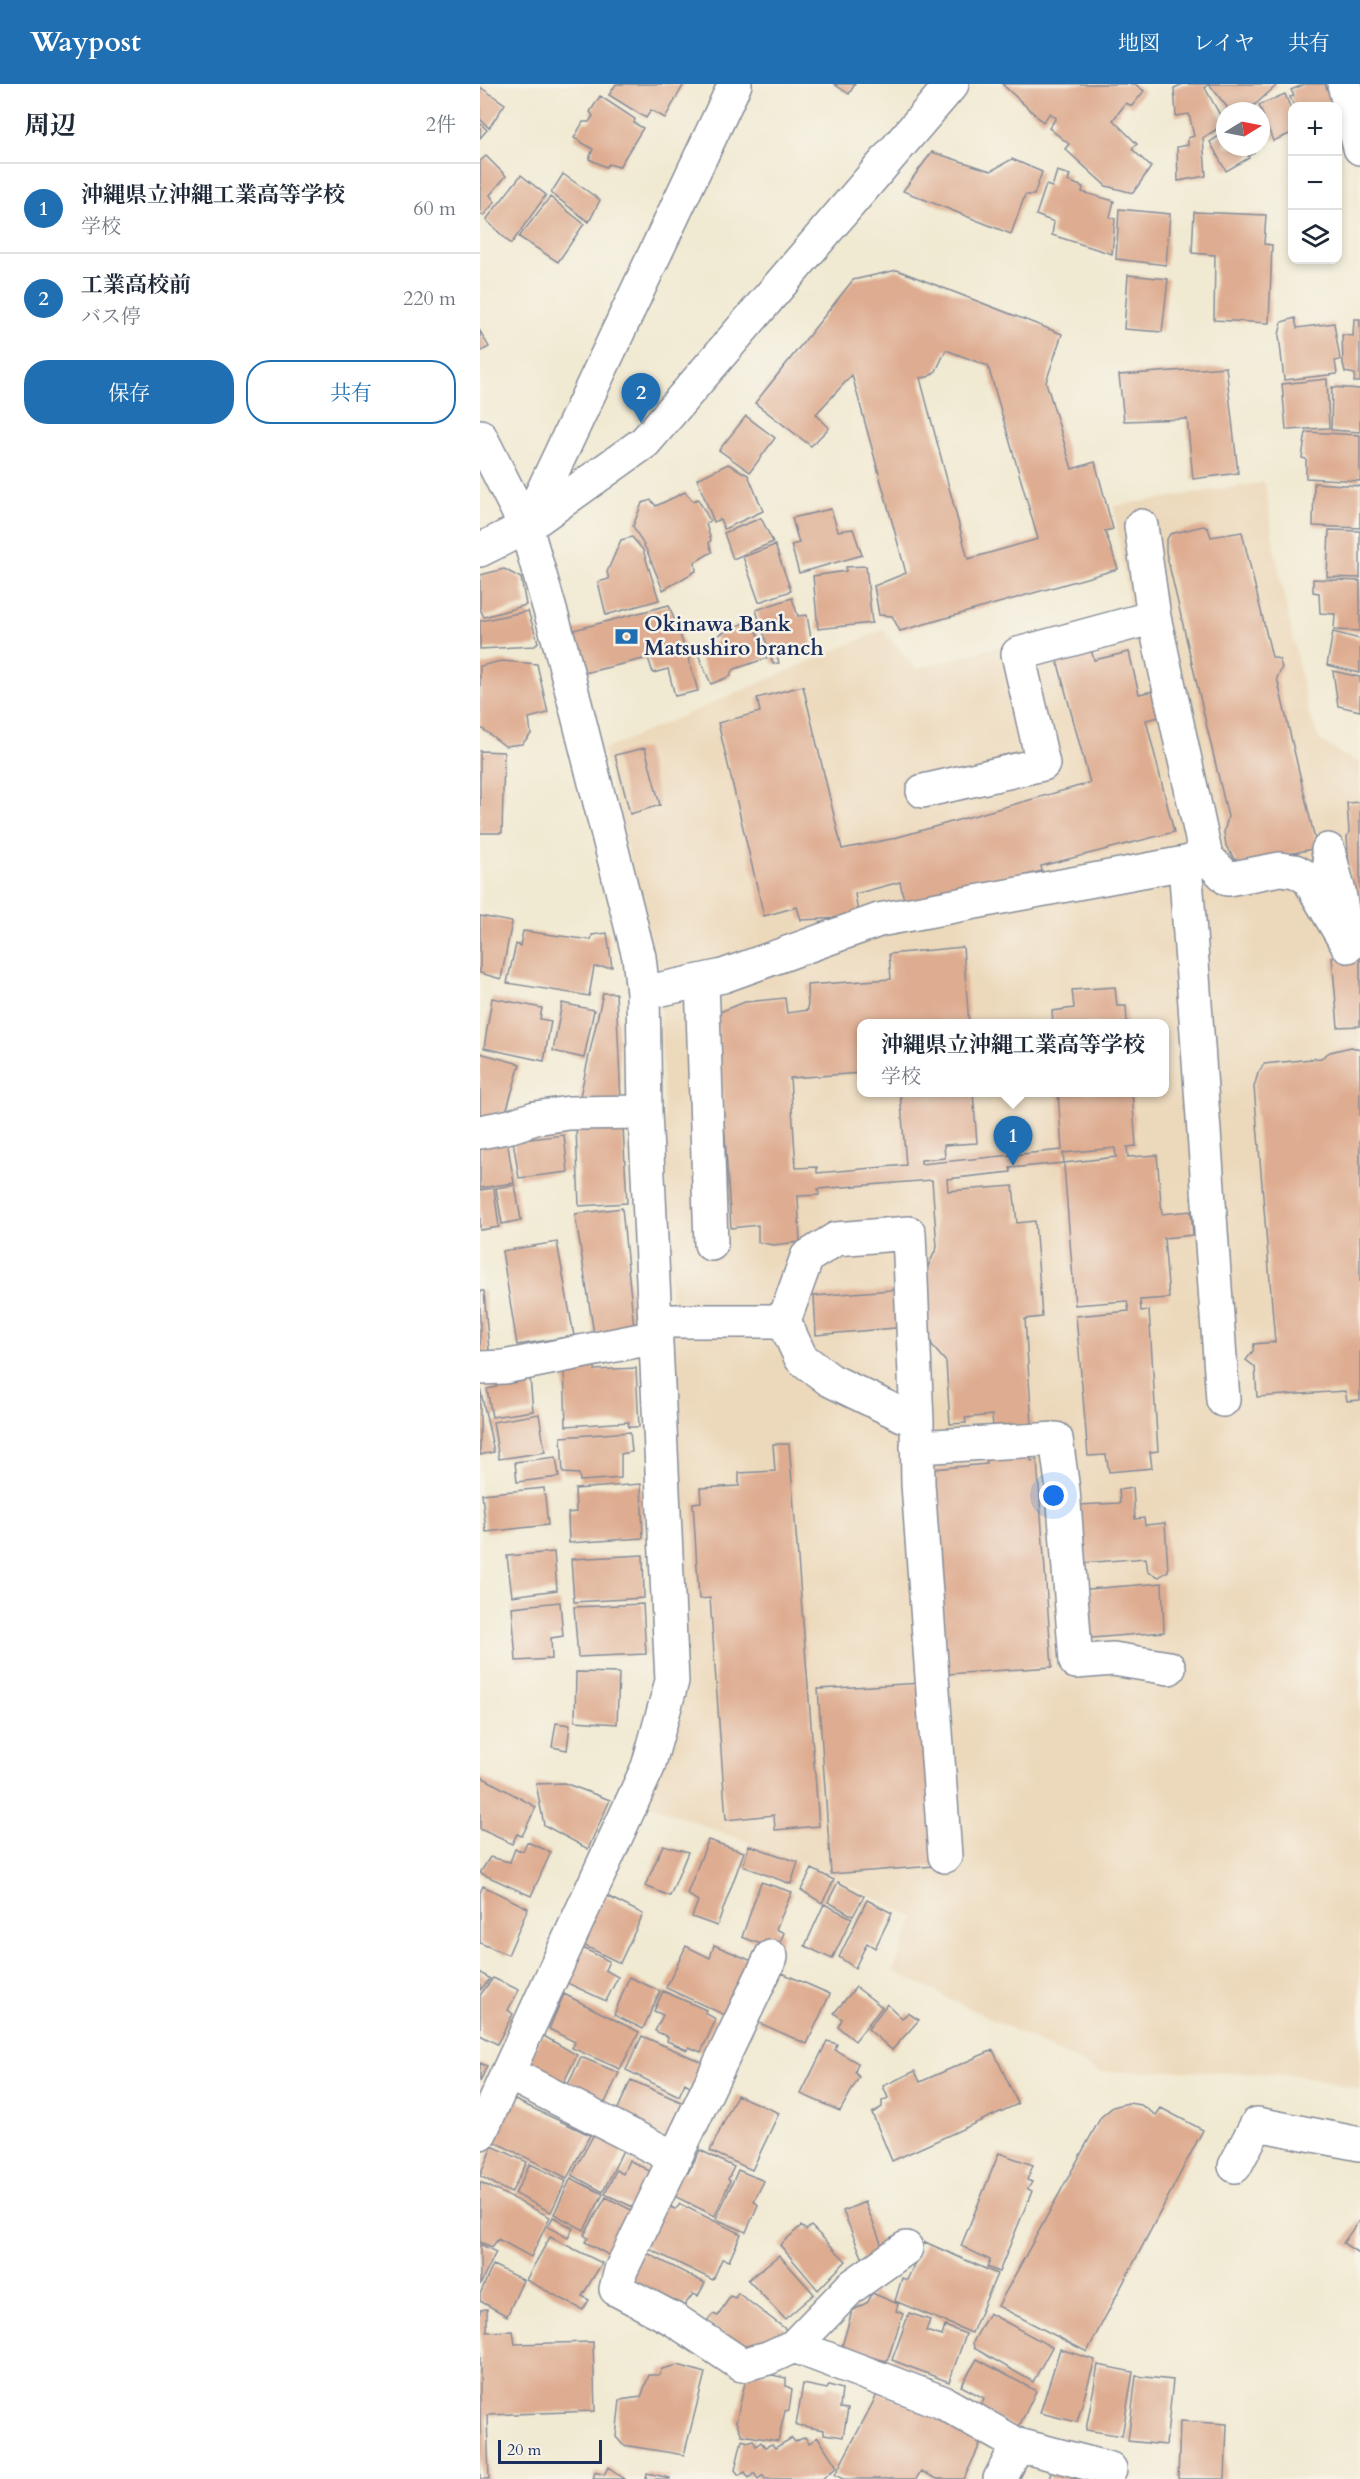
<!DOCTYPE html>
<html lang="ja">
<head>
<meta charset="utf-8">
<style>
	:root { --surface:#fff; --page:#f2f2f3; --text:#1f2937; --muted:#747a83; --line:#e0e1e3; --accent:#1f6fb2 }
	body { margin:0; font-family:Cardo,"Noto Serif JP",serif; background:var(--page); color:var(--text) }
	.controls { position:absolute; right:18px; top:18px; display:grid; overflow:hidden; border-radius:12px; box-shadow:0 3px 9px #0003 }
	.controls button { width:54px; height:54px; display:grid; place-items:center; padding:0; border:0; border-bottom:2px solid var(--line); background:var(--surface); color:var(--text); font:30px sans-serif }
	.compass { position:absolute; left:736px; top:18px; width:54px; height:54px; border-radius:50%; background:var(--surface); box-shadow:0 3px 9px #0003; rotate:80deg }
	.scale { position:absolute; left:18px; bottom:15px; width:104px; box-sizing:border-box; padding-left:6px; border:3px solid #1b2f5e; border-top:0; font-size:16px; line-height:21px; white-space:nowrap; color:#1b2f5e; -webkit-text-stroke:4px #f7f3e8; paint-order:stroke }
	.you { position:absolute; left:574px; top:1412px; width:21px; height:21px; margin:-15px; border:4px solid #fff; border-radius:50%; background:#1a73e8; box-shadow:0 0 0 9px #1a73e833 }
	.badge { display:grid; place-items:center; width:39px; height:39px; border-radius:50%; background:var(--accent); color:#fff; font-size:20px; font-weight:700 }
	.pin { position:absolute; translate:-50% -50px; filter:drop-shadow(0 2px 3px #0008) }
	.pin::after { content:''; position:absolute; top:32px; width:21px; height:18px; background:inherit; clip-path:polygon(0 0,100% 0,50% 100%) }
	.popup { position:absolute; left:377px; top:935px; width:312px; height:78px; box-sizing:border-box; display:grid; place-content:center; border-radius:12px; background:var(--surface); filter:drop-shadow(0 2px 4px #0005); font-size:20px; white-space:nowrap; color:var(--muted) }
	.popup b { font-size:22px; color:var(--text) }
	.popup::after { content:''; position:absolute; left:50%; top:100%; margin-left:-12px; border:12px solid transparent; border-top-color:var(--surface) }
	.list { margin:0; padding:0; list-style:none }
	h2 { display:flex; justify-content:space-between; align-items:center; height:78px; margin:0; padding:0 24px; font-size:26px }
	h2 small { font-size:20px; font-weight:400; color:var(--muted) }
	.list li { display:grid; grid-template-columns:39px 1fr auto; gap:18px; align-items:center; box-sizing:border-box; height:90px; padding:0 24px; border-top:2px solid var(--line) }
	.list b { display:block; font-size:22px; white-space:nowrap }
	.list p { margin:0; font-size:20px; white-space:nowrap; color:var(--muted) }
	.list em { font-size:20px; font-style:normal; color:var(--muted) }
	.actions { display:flex; gap:12px; padding:18px 24px }
	.actions a { flex:1; padding:14px 0; border:2px solid var(--accent); border-radius:24px; text-align:center; font-size:21px; color:var(--accent) }
	.actions .main { background:var(--accent); color:#fff }
	.icon { flex:none; width:33px; height:33px; fill:none; stroke:currentColor; stroke-width:2; stroke-linecap:round; stroke-linejoin:round }
	.map { position:relative; flex:none; width:880px; height:2395px; overflow:hidden }
	header { display:flex; align-items:center; gap:36px; box-sizing:border-box; height:84px; padding:0 30px; background:var(--accent); color:#fff }
	header strong { font-size:28px }
	nav { display:flex; gap:33px; margin-inline-start:auto; font-size:21px }
	main { display:flex }
	aside { flex:1; background:var(--surface) }
	.map>svg:first-child { display:block }
	.built { fill:#ecd8ba; fill-rule:evenodd }
	.building { fill:#deac90; fill-rule:evenodd }
	.lines { fill:none; stroke-linecap:round; stroke-linejoin:round }
	.minor-casing { stroke:#868c98; stroke-width:36 }
	.minor { stroke:#fff; stroke-width:33 }
	.labels { text-anchor:middle; dominant-baseline:central; stroke-width:5; stroke-linejoin:round; paint-order:stroke }
	.poi-label { font-size:21px; font-weight:bold; fill:#1b2f5e; stroke:#f7f3e8; text-anchor:start }
</style>
</head>
<body>
<header>
<strong>Waypost</strong>
<nav><a>地図</a><a>レイヤ</a><a>共有</a></nav>
</header>
<main>
<aside>
<h2>周辺<small>2件</small></h2>
<ul class="list">
<li><span class="badge">1</span><div><b>沖縄県立沖縄工業高等学校</b><p>学校</p></div><em>60 m</em></li>
<li><span class="badge">2</span><div><b>工業高校前</b><p>バス停</p></div><em>220 m</em></li>
</ul>
<div class="actions"><a class="main">保存</a><a>共有</a></div>
</aside>
<div class="map">
<svg width="880" height="2395" viewBox="0 0 880 2395">
	<rect width="100%" height="100%" fill="#f7f3e8"/>
	<filter id="ink" filterUnits="userSpaceOnUse"><feTurbulence type="fractalNoise" baseFrequency=".0167" numOctaves="2"/><feDisplacementMap in="SourceGraphic" scale="12" xChannelSelector="R" yChannelSelector="G"/><feConvolveMatrix kernelMatrix="1 2 1 2 8 2 1 2 1" color-interpolation-filters="sRGB"/></filter>
	<filter id="wash" filterUnits="userSpaceOnUse"><feTurbulence type="fractalNoise" baseFrequency=".008" numOctaves="4" result="noise"/><feDisplacementMap in="SourceGraphic" scale="24" xChannelSelector="R" yChannelSelector="G"/><feGaussianBlur stdDeviation="1.35" result="paint"/><feColorMatrix in="noise" values="0 0 0 0 0 0 0 0 0 0 0 0 0 0 0 0 0 1.4 0 .05"/><feComposite in="paint" operator="in"/></filter>
	<g filter="url(#wash)">
		<rect width="100%" height="100%" fill="#f1ead3"/>
		<path class="built" d="M785,398L795,468L828,627L839,655L862,671L880,678V2006L819,1991L699,1987L619,1988L413,1887L435,1834L333,1783L167,1720L205,1601L180,926L175,876L123,666L403,546L436,585L650,527L634,422ZM382,940H684V1008H382Z"/>
		<g id="blocks">
			<path class="building" d="M136,0H204L185,34L171,26L166,34L129,11Z
				M354,0H375L369,10Z
				M522,0H655L664,7L652,22L646,19L633,36L657,60L652,65L671,83L653,109L626,102L585,65L589,60L569,44L576,34L570,29L563,38Z
				M703,0H798L768,27H750L729,0L725,4L745,40L723,54L726,92L698,97L697,63L708,61V54L714,52L709,30L696,32L694,4Z
				M825,0H845L854,22H814L810,13L814,12L811,6Z
				M0,3L25,20L9,44L0,35Z
				M805,10L812,28V49L793,57L779,21Z
				M120,12L155,35L154,39L163,44L139,83L129,80L126,83L109,75L113,65L94,54L103,38H109L113,32L110,28Z
				M0,39L7,46L0,54Z
				M745,48V63H778L773,67L774,69L768,72L769,74L746,87L730,58Z
				M452,68L511,87L532,75L562,88L554,111H545L531,150L423,107Z
				M6,72L26,92L10,111L15,118L3,132L0,129V77Z
				M577,87L590,91L588,97L603,103L602,108L634,117L630,133L635,135L632,170L572,151L574,138L556,131L566,101L572,103Z
				M83,90L120,116L109,138L71,109Z
				M41,91L66,111L31,160L6,136Z
				M70,113L104,140L78,178L39,153Z
				M639,125L690,130L686,181L636,175Z
				M714,128L786,131L784,160L792,161L789,239L734,236L735,171L712,169Z
				M417,186L582,250L566,298L592,385L615,378L633,445L625,447L638,485L420,547L412,532L399,531L394,502L426,489L372,291L336,330L349,344L331,362L275,319L373,196ZM466,266L508,282L558,455L488,475L440,294L448,293L456,287Z
				M648,191L688,195L682,248L644,245Z
				M815,234L817,244L854,239L860,276L855,277L857,290L804,296L799,251L802,238Z
				M874,235H880V298H874L875,290L865,288L863,279L862,251L873,252Z
				M0,247L9,263L0,268Z
				M746,283L758,389L713,395L707,335L644,337L639,291Z
				M847,295L849,344L806,346L802,300Z
				M852,303L880,305V348L851,346Z
				M266,332L295,354L270,388L239,366Z
				M826,348L880,351V397L826,394V375L822,374Z
				M248,380L268,391L283,427L244,445L240,435L234,438L217,395Z
				M834,399L880,402V444L833,442Z
				M205,408L213,417L218,415L230,437L226,440L231,456L229,459L232,468L215,478L216,487L183,506L167,467L153,442L162,419L171,416L176,422Z
				M351,425L358,447L373,445L382,471L319,489L311,461L319,459L312,434Z
				M281,434L293,458L253,475L244,449Z
				M723,442L728,444L731,453L762,448L792,573L799,575L802,583L797,594L837,764L758,781L746,762L744,748L748,733L686,468V457L690,450Z
				M849,446L880,447V494L847,493Z
				M152,453L163,466L179,516L126,531L118,498L129,495L127,488L141,456Z
				M295,461L311,507L279,518L263,473Z
				M386,482L392,539L338,545L333,492L366,487V483Z
				M24,485L41,494L46,521L4,533L0,525V491Z
				M833,495L880,497V547L854,546L855,530L840,529L839,509L833,508Z
				M312,514L318,532L327,531L332,560L297,572L299,579L293,580L276,526Z
				M189,521L206,567L218,607L195,612L188,585L173,589L168,574L104,589L90,547Z
				M48,527L58,558L55,562L0,565V537Z
				M272,535L287,574L255,585L251,588V592L231,600L217,568L237,557L236,552Z
				M853,548L880,555V589L847,581Z
				M610,562L614,576L649,568L659,610L673,607L679,633L666,636L694,748L561,782L562,787L439,819L424,816L420,798L375,810L378,829L362,834L321,836L317,823L284,832L238,639L280,628L277,614L323,602L362,765L411,755L610,699L576,572Z
				M21,577L57,580L68,629L49,634L51,650L42,660L25,662L0,643V582Z
				M853,587L880,593V627L858,622Z
				M165,664L180,721L150,730L135,671Z
				M0,667L24,668L22,749H0Z
				M880,718V858L870,798L867,753L869,748L867,719Z
				M0,832L32,838L21,895L0,889Z
				M43,847L111,856L112,851L127,849L132,883H114L109,912L27,899L36,860L40,862Z
				M483,863L489,940H382V989L310,994L316,1084L337,1083V1089L426,1081L420,1008H493L497,1059L464,1061L465,1074L441,1076V1080L582,1066L578,1008H652L656,1062L647,1063L648,1073L677,1071L682,1130L711,1127L713,1151L684,1154L689,1214L660,1216L661,1227L669,1226L678,1367L670,1368L672,1384L629,1388L626,1371L608,1372L596,1232L649,1227L647,1217L595,1221L584,1081V1079L636,1073L635,1064L583,1069L584,1079L530,1084L531,1088L467,1095L468,1107L533,1102L537,1139L555,1137L562,1233L545,1235L552,1341L513,1344L512,1331L485,1334L486,1339L470,1340L466,1278L454,1264L446,1249L442,1195L457,1163L452,1096L338,1105L339,1111L318,1112L320,1158L293,1161L278,1158V1141L251,1144L237,929L265,918L305,914L307,929L328,926L327,901L411,895L409,870Z
				M880,871V942L858,943L852,873Z
				M635,903L637,922H646L647,940H573L572,927L594,924L592,906Z
				M123,909H136L141,1017L98,1021Z
				M12,914L62,924L60,935L71,937L64,977L4,964Z
				M82,919L114,926L104,974L73,967Z
				M871,963L880,965V1316L867,1317L865,1307L777,1313L775,1283L766,1276L773,1267L774,1260L795,1258L774,1003L778,989L784,980L841,974L850,968Z
				M0,969L40,980L26,1028L0,1034Z
				M143,1043L147,1119L99,1122L96,1044Z
				M84,1051L88,1088L39,1094L33,1057Z
				M27,1056L34,1099L0,1104V1062Z
				M35,1101L41,1136L22,1140L16,1104Z
				M14,1104L19,1143L0,1146V1106Z
				M142,1124L154,1244L114,1250L95,1130Z
				M77,1158L94,1252L37,1261L22,1167Z
				M424,1205L426,1243L336,1251L334,1212Z
				M0,1207H4L9,1267L4,1268L0,1279Z
				M115,1281V1286L156,1284L159,1343H148L149,1338L86,1342L84,1283Z
				M50,1294L53,1327L12,1333L7,1305L16,1303L18,1297Z
				M0,1304L14,1368L0,1371Z
				M59,1330L65,1368L19,1375L13,1338Z
				M150,1348L152,1368L141,1370V1394L100,1397L99,1390L83,1389L81,1353Z
				M293,1360H309L339,1742L295,1746L294,1731L246,1736L230,1514L219,1515L213,1419L221,1418L220,1404L259,1402V1389L295,1387Z
				M550,1365L551,1377L557,1376L572,1583L468,1590L453,1385L507,1380V1369Z
				M76,1373L79,1393L37,1398L35,1378Z
				M161,1400L163,1454L89,1459L88,1429L96,1428L95,1405Z
				M64,1404L68,1441L6,1448L2,1410Z
				M653,1404L655,1435L664,1434L665,1441L685,1439L688,1487L679,1493L668,1488L666,1474L602,1479L597,1421L640,1419L639,1406Z
				M74,1468L77,1506L32,1512L27,1472Z
				M163,1471L164,1514L94,1518L91,1475Z
				M682,1499L684,1548L600,1555L596,1506Z
				M80,1518L83,1552L71,1554L72,1575L36,1577L32,1523Z
				M163,1520L166,1570L98,1573L94,1523Z
				M96,1588L139,1589L137,1640L95,1637Z
				M442,1599L454,1782L351,1790L338,1605Z
				M76,1639L90,1641L87,1666L72,1663Z
				M0,1692L56,1723L42,1752L37,1750L32,1760L0,1745Z
				M84,1699L130,1716L108,1765L64,1741L56,1700Z
				M228,1756L264,1768L237,1842L212,1833L218,1817L207,1810Z
				M47,1758L71,1768L51,1812L0,1789L10,1773L30,1778L35,1765L43,1767Z
				M183,1761L208,1768L190,1812L165,1802Z
				M269,1761L318,1778L311,1800L263,1782Z
				M332,1785L354,1796L342,1819L321,1806Z
				M281,1798L312,1808L296,1845L304,1849L297,1866L262,1853Z
				M358,1798L384,1812L373,1832L348,1818Z
				M3,1802L48,1824L28,1871L0,1859V1809Z
				M123,1810L163,1830L140,1879L99,1859Z
				M387,1816L412,1829L395,1864L387,1859L375,1884L359,1873Z
				M344,1820L372,1834L352,1875L325,1862Z
				M234,1861L277,1879L247,1932L186,1904L206,1862L230,1874Z
				M101,1863L129,1877L125,1886L138,1893L126,1917L85,1898Z
				M0,1888L10,1895L0,1906Z
				M302,1889L350,1910L327,1960L277,1938Z
				M149,1893L180,1907L163,1945L134,1931Z
				M13,1894L39,1906L28,1926L33,1930L17,1960L0,1951V1911Z
				M376,1903L402,1923L375,1957L358,1943L362,1935L354,1929Z
				M183,1907L226,1926L225,1929L236,1935L221,1968L209,1963L207,1966L187,1957L188,1953L175,1947L183,1931L174,1927Z
				M84,1910L159,1948L140,1985L92,1964L95,1958L69,1945Z
				M407,1920L422,1934L428,1929L439,1936L412,1966L388,1945Z
				M62,1951L97,1971L81,2004L45,1986Z
				M162,1952L224,1979L213,2004L205,1999L199,2012L146,1986Z
				M347,1957L357,1960L355,1966L378,1979L375,1988L379,1993L360,2027L321,2010Z
				M513,1966L538,2020L412,2077L392,2029L402,2023V2017L408,2014L403,2002L435,1987L440,1998Z
				M101,1973L139,1989L122,2025L85,2007Z
				M0,1979L7,1982L0,1998Z
				M151,1996L208,2021L191,2057L136,2029Z
				M257,2011L299,2029L272,2086L230,2067Z
				M33,2015L110,2051L87,2094L13,2057Z
				M648,2019L661,2021L676,2031L681,2024L723,2046L607,2268L518,2222L621,2033L633,2023Z
				M114,2050L144,2064L123,2108L92,2091Z
				M12,2062L47,2078L31,2109L0,2092Z
				M220,2066L254,2083L248,2095L250,2097L235,2132L188,2109L199,2087L208,2089Z
				M519,2069L553,2081L547,2096L552,2098L548,2105L552,2107L519,2188L507,2183L510,2176L481,2162Z
				M149,2076L175,2090L157,2125L125,2110L136,2086L143,2090Z
				M50,2080L86,2097L71,2128L35,2110Z
				M258,2086L284,2097L274,2117L278,2121L266,2148L236,2135Z
				M91,2094L123,2110L104,2146L74,2130Z
				M0,2098L70,2133L51,2173L18,2155L12,2163L0,2158Z
				M126,2113L157,2129L132,2173L105,2158L108,2154L104,2151Z
				M385,2118L404,2167L384,2178L363,2127Z
				M184,2120L196,2125L200,2120L261,2150L249,2177L242,2175L233,2196L163,2162Z
				M73,2133L93,2144L88,2154L68,2143Z
				M880,2135V2170L863,2159Z
				M321,2142L326,2146L331,2142L366,2177L338,2206L300,2161Z
				M70,2153L122,2179L102,2212L109,2216L103,2226L46,2196Z
				M445,2158L517,2190L492,2249L415,2217L422,2194L427,2196Z
				M0,2160L16,2168L0,2201Z
				M161,2166L225,2199L218,2212L213,2210L201,2226L156,2203V2197L150,2191Z
				M299,2171L334,2210L305,2235L268,2196Z
				M13,2181L43,2196L27,2232L0,2217V2210Z
				M258,2209L308,2247L269,2269L226,2238L233,2230L238,2232L250,2212L255,2214Z
				M392,2209L418,2220L416,2227L423,2230L407,2277L361,2266L372,2227L388,2218Z
				M7,2225V2248L33,2247L35,2260L113,2258L115,2327L7,2331L9,2395H0V2226Z
				M429,2229L450,2236L446,2247L462,2252L465,2242L486,2250L469,2298L412,2276Z
				M509,2229L572,2263L553,2298L494,2264L493,2258Z
				M580,2265L615,2276L597,2338L560,2329Z
				M497,2275L556,2307L538,2345L499,2325L504,2314L481,2302Z
				M198,2281L225,2289L204,2371L143,2361L136,2353L140,2316L161,2313L169,2291H179L182,2285Z
				M618,2281L653,2288L642,2352L606,2346Z
				M279,2288L306,2294V2302L312,2305L309,2326L305,2327L298,2357L262,2351L256,2338L267,2290Z
				M656,2292L693,2296L686,2361L648,2357Z
				M323,2300L347,2305L349,2301L362,2305L360,2324L368,2325L363,2353L344,2350V2346L316,2341Z
				M399,2307L502,2356L484,2395H457L441,2387L436,2395H363L355,2391Z
				M700,2337L747,2340L745,2395H698Z
				M325,2353L329,2359L338,2353L357,2383L342,2395H285L283,2391L278,2395L274,2389L269,2394L265,2388L259,2391L255,2386L262,2356L268,2358L273,2356L276,2362L281,2358L285,2363L292,2360L295,2364L312,2354L315,2358Z
				M573,2380L622,2395H569Z
				M128,2383L145,2395H113L115,2388L124,2391Z
				M167,2389L190,2394V2395H166Z"/>
		</g>
	</g>
	<g filter="url(#ink)">
		<use href="#blocks" fill-opacity="0" stroke="#868c98" stroke-width="1.5"/>
		<g class="lines">
			<defs>
				<path id="minor" d="M864,0L880,64
					M0,352L46,443L81,564L159,873L163,909L165,1028L192,1597L168,1683L0,2049
					M47,441L255,0
					M661,442L674,533L726,773L705,779
					M0,466L46,443L165,358L472,0
					M443,707L563,680L538,570L674,533
					M726,773L748,795L800,785L815,787L828,794L868,862L859,808L848,766
					M222,897L231,1160
					M163,909L243,892L399,836L705,779L743,1316
					M0,1048L31,1042L55,1034L89,1029L165,1028
					M174,1237H304L321,1274L350,1296L437,1338L429,1149L356,1155L327,1173L304,1237
					M0,1284L24,1283L176,1253
					M437,1340L438,1400L465,1772
					M437,1363L576,1355L583,1406L596,1578L633,1575L689,1584
					M28,1989L195,2074L141,2186L136,2205L195,2236L262,2281L288,2274L314,2262L464,2319L538,2361L520,2395
					M195,2074L291,1873
					M755,2082L777,2040L880,2060
					M314,2262L371,2203L426,2164
					M538,2361L630,2385"/>
			</defs>
			<use href="#minor" class="minor-casing"/>
			<use href="#minor" class="minor"/>
		</g>
	</g>
	<defs>
		<symbol id="bank-bare" viewBox="-9 -9 18 18"><path d="M-6-4H6V4H-6ZM0-2.3a2.3 2.3 0 1 0 0 4.6a2.3 2.3 0 1 0 0-4.6Z" fill="#1f6fb2" stroke="#f7f3e8" stroke-width="2.5" paint-order="stroke"/></symbol>
	</defs>
	<g fill-rule="evenodd">
		<use href="#bank-bare" x="130" y="536" width="33" height="33"/>
	</g>
	<g class="labels">
		<g class="poi-label">
			<text x="164" y="540">Okinawa Bank<tspan x="164" dy="24">Matsushiro branch</tspan></text>
		</g>
	</g>
</svg>
<div class="controls">
<button>+</button>
<button>−</button>
<button><svg class="icon" aria-label="layers" viewBox="0 0 24 24"><path d="M12 4l9 5-9 5-9-5zM3 14l9 5 9-5"/></svg></button>
</div>
<svg class="compass" viewBox="-18 -18 36 36"><path d="M0-13l5 13h-10z" fill="#e53935"/><path d="M0 13l5-13h-10z" fill="#747a83"/></svg>
<div class="scale">20 m</div>
<div class="you"></div>
<div class="pin badge" style="left:533px;top:1082px">1</div>
<div class="popup"><b>沖縄県立沖縄工業高等学校</b>学校</div>
<div class="pin badge" style="left:161px;top:339px">2</div>
</div>
</main>
</body>
</html>
